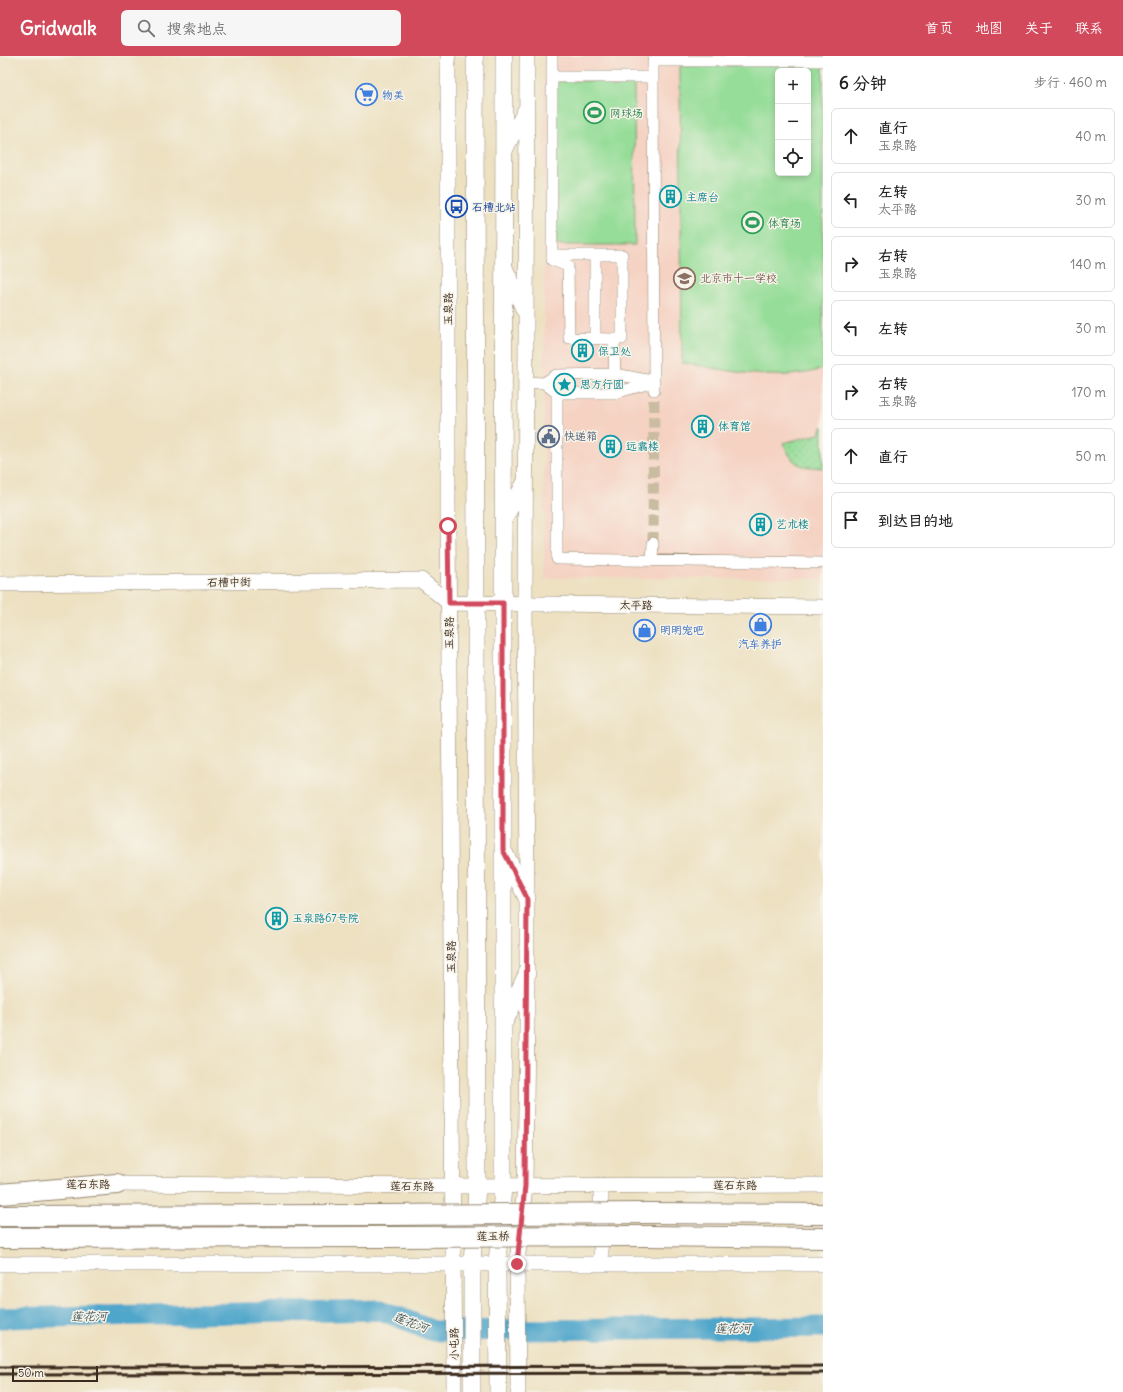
<!DOCTYPE html>
<html lang="zh">
<head>
<meta charset="utf-8">
<style>
	:root { --surface:#fff; --page:#f6f6f6; --text:#222; --muted:#767676; --line:#e0e0e0; --accent:#d1495b }
	body { margin:0; font-family:Delius,"LXGW WenKai TC",sans-serif; background:var(--page); color:var(--text) }
	.controls { position:absolute; right:12px; top:12px; display:grid; overflow:hidden; border-radius:6px; box-shadow:0 2px 6px #0003 }
	.controls button { width:36px; height:36px; display:grid; place-items:center; padding:0; border:0; border-bottom:1px solid var(--line); background:var(--surface); color:var(--text); font:20px sans-serif }
	.scale { position:absolute; left:12px; bottom:10px; width:86px; box-sizing:border-box; padding-left:4px; border:2px solid #3b2a1e; border-top:0; font-size:11px; line-height:14px; white-space:nowrap; color:#3b2a1e; -webkit-text-stroke:3px #f7f3e8; paint-order:stroke }
	.stop { position:absolute; width:12px; height:12px; margin:-9px; border:3px solid #d1495b; border-radius:50%; background:#fff }
	.stop.end { background:#d1495b; border-color:#fff; box-shadow:0 1px 4px #0008 }
	.list { margin:0; padding:0; list-style:none }
	h2 { display:flex; justify-content:space-between; align-items:center; height:52px; margin:0; padding:0 16px; font-size:17px }
	h2 small { font-size:13px; font-weight:400; color:var(--muted) }
	.list li { display:grid; grid-template-columns:26px 1fr auto; gap:12px; align-items:center; box-sizing:border-box; height:56px; margin:0 8px 8px; padding:0 8px; border:1px solid var(--line); border-radius:6px }
	.list b { display:block; font-size:15px; white-space:nowrap }
	.list p { margin:0; font-size:13px; white-space:nowrap; color:var(--muted) }
	.list em { font-size:13px; font-style:normal; color:var(--muted) }
	.icon { flex:none; width:22px; height:22px; fill:none; stroke:currentColor; stroke-width:2; stroke-linecap:round; stroke-linejoin:round }
	.map { position:relative; flex:none; width:823px; height:1336px; overflow:hidden }
	header { display:flex; align-items:center; gap:24px; box-sizing:border-box; height:56px; padding:0 20px; background:var(--accent); color:#fff }
	header strong { font-size:19px }
	nav { display:flex; gap:22px; margin-inline-start:auto; font-size:14px }
	.search { width:280px; height:36px; background:var(--page); display:flex; align-items:center; gap:10px; box-sizing:border-box; padding:0 14px; border-radius:6px; color:var(--muted); font-size:15px }
	main { display:flex }
	aside { flex:1; background:var(--surface) }
	.map>svg:first-child { display:block }
	.built { fill:#f5d2c2; fill-rule:evenodd }
	.garden { fill:url(#garden-dots); stroke:#68845b }
	.pitch { fill:#95dd98; stroke:#68845b; fill-rule:evenodd }
	.lines { fill:none; stroke-linecap:round; stroke-linejoin:round }
	.river { stroke:#4fa6cb; stroke-width:21 }
	.street-tunnel { stroke:#c9bca1; stroke-width:11; stroke-dasharray:11 5.5; stroke-linecap:butt }
	.street-casing { stroke:#948670; stroke-width:12 }
	.secondary-casing { stroke:#948670; stroke-width:16 }
	.primary-casing { stroke:#948670; stroke-width:18 }
	.highway-casing { stroke:#948670; stroke-width:22 }
	.street { stroke:#fff; stroke-width:11 }
	.secondary { stroke:#fff; stroke-width:15 }
	.primary { stroke:#fff; stroke-width:17 }
	.highway { stroke:#fff; stroke-width:20 }
	.rail { stroke:#3b2a1e; stroke-width:3 }
	.highway-bridge-casing { stroke:#948670; stroke-width:22; stroke-linecap:butt }
	.highway-bridge { stroke:#fff; stroke-width:20 }
	.route { stroke:#d1495b; stroke-width:5 }
	.labels { text-anchor:middle; dominant-baseline:central; stroke-width:3; stroke-linejoin:round; paint-order:stroke }
	.shop-label { font-size:11px; fill:#366cbe; stroke:#f7f3e8; text-anchor:start }
	.leisure-label { font-size:11px; fill:#27864d; stroke:#f7f3e8; text-anchor:start }
	.culture-label { font-size:11px; fill:#0d838f; stroke:#f7f3e8; text-anchor:start }
	.transit-label { font-size:11px; fill:#164399; stroke:#f7f3e8; text-anchor:start }
	.education-label { font-size:11px; fill:#785e54; stroke:#f7f3e8; text-anchor:start }
	.street-label { font-size:11px; fill:#3b2a1e; stroke:#f7f3e8 }
	.service-label { font-size:11px; fill:#4e5e75; stroke:#f7f3e8; text-anchor:start }
	.water-label { font-size:12px; font-style:italic; fill:#42555b; stroke:#f7f3e8 }
</style>
</head>
<body>
<header>
<strong>Gridwalk</strong>
<div class="search"><svg class="icon" aria-label="search" viewBox="0 0 24 24"><circle cx="10" cy="10" r="6"/><path d="M15 15l6 6"/></svg>搜索地点</div>
<nav><a>首页</a><a>地图</a><a>关于</a><a>联系</a></nav>
</header>
<main>
<div class="map">
<svg width="823" height="1336" viewBox="0 0 823 1336">
	<defs>
		<pattern id="garden-dots" width="8" height="8" patternUnits="userSpaceOnUse"><rect width="8" height="8" fill="#95dd98"/><path d="M2 2h.1M6 6h.1" fill="none" stroke="#81be83" stroke-width="1.8" stroke-linecap="round"/></pattern>
	</defs>
	<rect width="100%" height="100%" fill="#f7f3e8"/>
	<filter id="ink" filterUnits="userSpaceOnUse"><feTurbulence type="fractalNoise" baseFrequency=".025" numOctaves="2"/><feDisplacementMap in="SourceGraphic" scale="8" xChannelSelector="R" yChannelSelector="G"/><feConvolveMatrix kernelMatrix="1 2 1 2 8 2 1 2 1" color-interpolation-filters="sRGB"/></filter>
	<filter id="wash" filterUnits="userSpaceOnUse"><feTurbulence type="fractalNoise" baseFrequency=".012" numOctaves="4" result="noise"/><feDisplacementMap in="SourceGraphic" scale="16" xChannelSelector="R" yChannelSelector="G"/><feGaussianBlur stdDeviation="0.9" result="paint"/><feColorMatrix in="noise" values="0 0 0 0 0 0 0 0 0 0 0 0 0 0 0 0 0 1.4 0 .05"/><feComposite in="paint" operator="in"/></filter>
	<g filter="url(#wash)">
		<rect width="100%" height="100%" fill="#ede1c2"/>
		<path class="built" d="M544,0H823V523L544,522ZM778,15H808V117H778Z"/>
		<path class="garden" d="M823,370V412C797,410 795,411 783,387L819,378Z"/>
		<path class="pitch" d="M823,9V313C777,327 728,314 682,307L680,10ZM778,15H808V117H778Z
			M556,25H634L635,189H556Z"/>
		<g class="lines">
			<path class="river" d="M0,1262L381,1254L433,1275L823,1271"/>
		</g>
	</g>
	<g filter="url(#ink)">
		<g class="lines">
			<path class="street-tunnel" d="M653,487L654,334"/>
			<defs>
				<path id="street" d="M552,0V204L568,210L569,282L614,283
					M552,21H653
					M552,199H622V283H614L615,337
					M595,283V199
					M526,326L544,327L557,337H615L654,326
					M544,327L556,319L615,318L652,325
					M654,334L653,5H823
					M557,337V503L823,507
					M652,504L653,487"/>
				<path id="secondary" d="M448,0V470L454,1336
					M504,97L525,54
					M504,209L524,255
					M503,467L525,425
					M0,528L421,524L449,547L823,551
					M107,1128L452,1130L823,1129
					M601,1129V1208
					M0,1208H823
					M518,1336L517,1208L525,1130L527,970V831L525,547L527,0"/>
				<path id="primary" d="M505,798L527,842
					M505,965L527,918
					M472,1336V1208L477,1130L475,0
					M498,1336L497,1208L503,1130V547L504,0"/>
				<path id="highway" d="M0,1138L117,1128
					M648,1157L823,1158
					M0,1160L385,1159
					M648,1180L823,1182
					M0,1182L385,1181"/>
			</defs>
			<use href="#street" class="street-casing"/>
			<use href="#secondary" class="secondary-casing"/>
			<use href="#primary" class="primary-casing"/>
			<use href="#highway" class="highway-casing"/>
			<use href="#street" class="street"/>
			<use href="#secondary" class="secondary"/>
			<use href="#primary" class="primary"/>
			<use href="#highway" class="highway"/>
			<path class="rail" d="M0,1311L823,1310
				M0,1318L823,1317"/>
			<defs>
				<path id="highway-bridge" d="M385,1159L648,1157
					M385,1181L648,1180"/>
			</defs>
			<use href="#highway-bridge" class="highway-bridge-casing"/>
			<use href="#highway-bridge" class="highway-bridge"/>
		</g>
	</g>
	<g class="lines" filter="url(#ink)">
		<path class="route" d="M448,470L449,547H503V794L527,842L525,1130L517,1208"/>
	</g>
	<defs>
		<symbol id="supermarket-ring" viewBox="-11 -11 22 22"><circle r="9.5" fill="#f7f3e8" stroke="#3f7fe0" stroke-width="1.5"/><path d="M-6-5.5h2.5l.6 2H6L4.5 2H-2.5L-4.4-4H-6ZM-1.5 3.2a1.3 1.3 0 1 0 .1 0ZM3 3.2a1.3 1.3 0 1 0 .1 0Z" fill="#3f7fe0"/></symbol>
		<symbol id="stadium-ring" viewBox="-11 -11 22 22"><circle r="9.5" fill="#f7f3e8" stroke="#2e9e5b" stroke-width="1.5"/><path d="M0-5a6.5 5 0 1 0 0 10a6.5 5 0 1 0 0-10ZM-3.5-1.8h7v3.6h-7Z" fill="#2e9e5b"/></symbol>
		<symbol id="building-ring" viewBox="-11 -11 22 22"><circle r="9.5" fill="#f7f3e8" stroke="#0f9aa8" stroke-width="1.5"/><path d="M-4-6H4V6H1V3H-1V6H-4ZM-2.5-4.3h1.7v1.8h-1.7ZM.8-4.3h1.7v1.8H.8ZM-2.5-1h1.7V.8h-1.7ZM.8-1h1.7V.8H.8Z" fill="#0f9aa8"/></symbol>
		<symbol id="bus-ring" viewBox="-11 -11 22 22"><circle r="9.5" fill="#f7f3e8" stroke="#1a4fb4" stroke-width="1.5"/><path d="M-5-6H5V4H4V6H2V4H-2V6H-4V4H-5ZM-3.5-4V0h7V-4ZM-3.5 1.2v1.5H-2V1.2ZM2 1.2v1.5H3.5V1.2Z" fill="#1a4fb4"/></symbol>
		<symbol id="school-ring" viewBox="-11 -11 22 22"><circle r="9.5" fill="#f7f3e8" stroke="#8d6e63" stroke-width="1.5"/><path d="M0-5L7-2L0 1L-7-2ZM-4 1L0 2.5L4 1V4Q0 6-4 4Z" fill="#8d6e63"/></symbol>
		<symbol id="sight-ring" viewBox="-11 -11 22 22"><circle r="9.5" fill="#f7f3e8" stroke="#0f9aa8" stroke-width="1.5"/><path d="M0-6L1.8-2.2L6-1.7L2.9 1.2L3.7 5.4L0 3.3L-3.7 5.4L-2.9 1.2L-6-1.7L-1.8-2.2Z" fill="#0f9aa8"/></symbol>
		<symbol id="civic-ring" viewBox="-11 -11 22 22"><circle r="9.5" fill="#f7f3e8" stroke="#5c6f8a" stroke-width="1.5"/><path d="M-.6-6.5H3V-4.5H.6V-3L4-1V1h2V6H-6V1h2V-1L-.6-3ZM-1.2 2.5V6h2.4V2.5Z" fill="#5c6f8a"/></symbol>
		<symbol id="shop-ring" viewBox="-11 -11 22 22"><circle r="9.5" fill="#f7f3e8" stroke="#3f7fe0" stroke-width="1.5"/><path d="M-5-2.5h2.3a2.7 3.5 0 0 1 5.4 0H5L5.5 6h-11ZM-1.5-2.5h3a1.5 2.3 0 0 0-3 0Z" fill="#3f7fe0"/></symbol>
	</defs>
	<g fill-rule="evenodd">
		<use href="#supermarket-ring" x="354" y="26" width="25" height="25"/>
		<use href="#stadium-ring" x="582" y="44" width="25" height="25"/>
		<use href="#building-ring" x="658" y="128" width="25" height="25"/>
		<use href="#bus-ring" x="444" y="138" width="25" height="25"/>
		<use href="#stadium-ring" x="740" y="154" width="25" height="25"/>
		<use href="#school-ring" x="672" y="210" width="25" height="25"/>
		<use href="#building-ring" x="570" y="282" width="25" height="25"/>
		<use href="#sight-ring" x="552" y="316" width="25" height="25"/>
		<use href="#building-ring" x="690" y="358" width="25" height="25"/>
		<use href="#civic-ring" x="536" y="368" width="25" height="25"/>
		<use href="#building-ring" x="598" y="378" width="25" height="25"/>
		<use href="#building-ring" x="748" y="456" width="25" height="25"/>
		<use href="#shop-ring" x="748" y="556" width="25" height="25"/>
		<use href="#shop-ring" x="632" y="562" width="25" height="25"/>
		<use href="#building-ring" x="264" y="850" width="25" height="25"/>
	</g>
	<g class="labels">
		<g class="shop-label">
			<text x="382" y="39">物美</text>
			<text x="660" y="574">明明宠吧</text>
			<text x="760" y="588" text-anchor="middle">汽车养护</text>
		</g>
		<g class="leisure-label">
			<text x="610" y="57">网球场</text>
			<text x="768" y="167">体育场</text>
		</g>
		<g class="culture-label">
			<text x="686" y="141">主席台</text>
			<text x="598" y="295">保卫处</text>
			<text x="580" y="328">思方行圆</text>
			<text x="718" y="370">体育馆</text>
			<text x="626" y="390">远翥楼</text>
			<text x="776" y="468">艺术楼</text>
			<text x="292" y="862">玉泉路67号院</text>
		</g>
		<g class="transit-label">
			<text x="472" y="151">石槽北站</text>
		</g>
		<g class="education-label">
			<text x="700" y="222">北京市十一学校</text>
		</g>
		<g class="street-label">
			<text transform="translate(448 253) rotate(-90)">玉泉路</text>
			<text transform="translate(229 526) rotate(-1)">石槽中街</text>
			<text transform="translate(636 549) rotate(1)">太平路</text>
			<text transform="translate(449 577) rotate(-90)">玉泉路</text>
			<text transform="translate(451 901) rotate(-90)">玉泉路</text>
			<text x="88" y="1128">莲石东路</text>
			<text x="735" y="1129">莲石东路</text>
			<text x="412" y="1130">莲石东路</text>
			<text x="493" y="1180">莲玉桥</text>
			<text transform="translate(454 1288) rotate(-91)">小屯路</text>
		</g>
		<g class="service-label">
			<text x="564" y="380">快递箱</text>
		</g>
		<g class="water-label">
			<text transform="translate(89 1260) rotate(-1)">莲花河</text>
			<text transform="translate(411 1266) rotate(21)">莲花河</text>
			<text transform="translate(733 1272) rotate(-1)">莲花河</text>
		</g>
	</g>
</svg>
<div class="controls">
<button>+</button>
<button>−</button>
<button><svg class="icon" aria-label="locate" viewBox="0 0 24 24"><circle cx="12" cy="12" r="6"/><path d="M12 2v4M12 18v4M2 12h4M18 12h4"/></svg></button>
</div>
<div class="scale">50 m</div>
<div class="stop" style="left:448px;top:470px"></div>
<div class="stop end" style="left:517px;top:1208px"></div>
</div>
<aside>
<h2>6 分钟<small>步行 · 460 m</small></h2>
<ul class="list">
<li><svg class="icon" aria-label="ahead" viewBox="0 0 24 24"><path d="M12 20V5M6 11l6-6 6 6"/></svg><div><b>直行</b><p>玉泉路</p></div><em>40 m</em></li>
<li><svg class="icon" aria-label="left" viewBox="0 0 24 24"><path d="M17 20v-9H6M10 6l-5 5 5 5"/></svg><div><b>左转</b><p>太平路</p></div><em>30 m</em></li>
<li><svg class="icon" aria-label="right" viewBox="0 0 24 24"><path d="M7 20v-9h11M14 6l5 5-5 5"/></svg><div><b>右转</b><p>玉泉路</p></div><em>140 m</em></li>
<li><svg class="icon" aria-label="left" viewBox="0 0 24 24"><path d="M17 20v-9H6M10 6l-5 5 5 5"/></svg><div><b>左转</b></div><em>30 m</em></li>
<li><svg class="icon" aria-label="right" viewBox="0 0 24 24"><path d="M7 20v-9h11M14 6l5 5-5 5"/></svg><div><b>右转</b><p>玉泉路</p></div><em>170 m</em></li>
<li><svg class="icon" aria-label="ahead" viewBox="0 0 24 24"><path d="M12 20V5M6 11l6-6 6 6"/></svg><div><b>直行</b></div><em>50 m</em></li>
<li><svg class="icon" aria-label="arrive" viewBox="0 0 24 24"><path d="M6 21V4h12l-3 4 3 4H6"/></svg><div><b>到达目的地</b></div></li>
</ul>
</aside>
</main>
</body>
</html>
